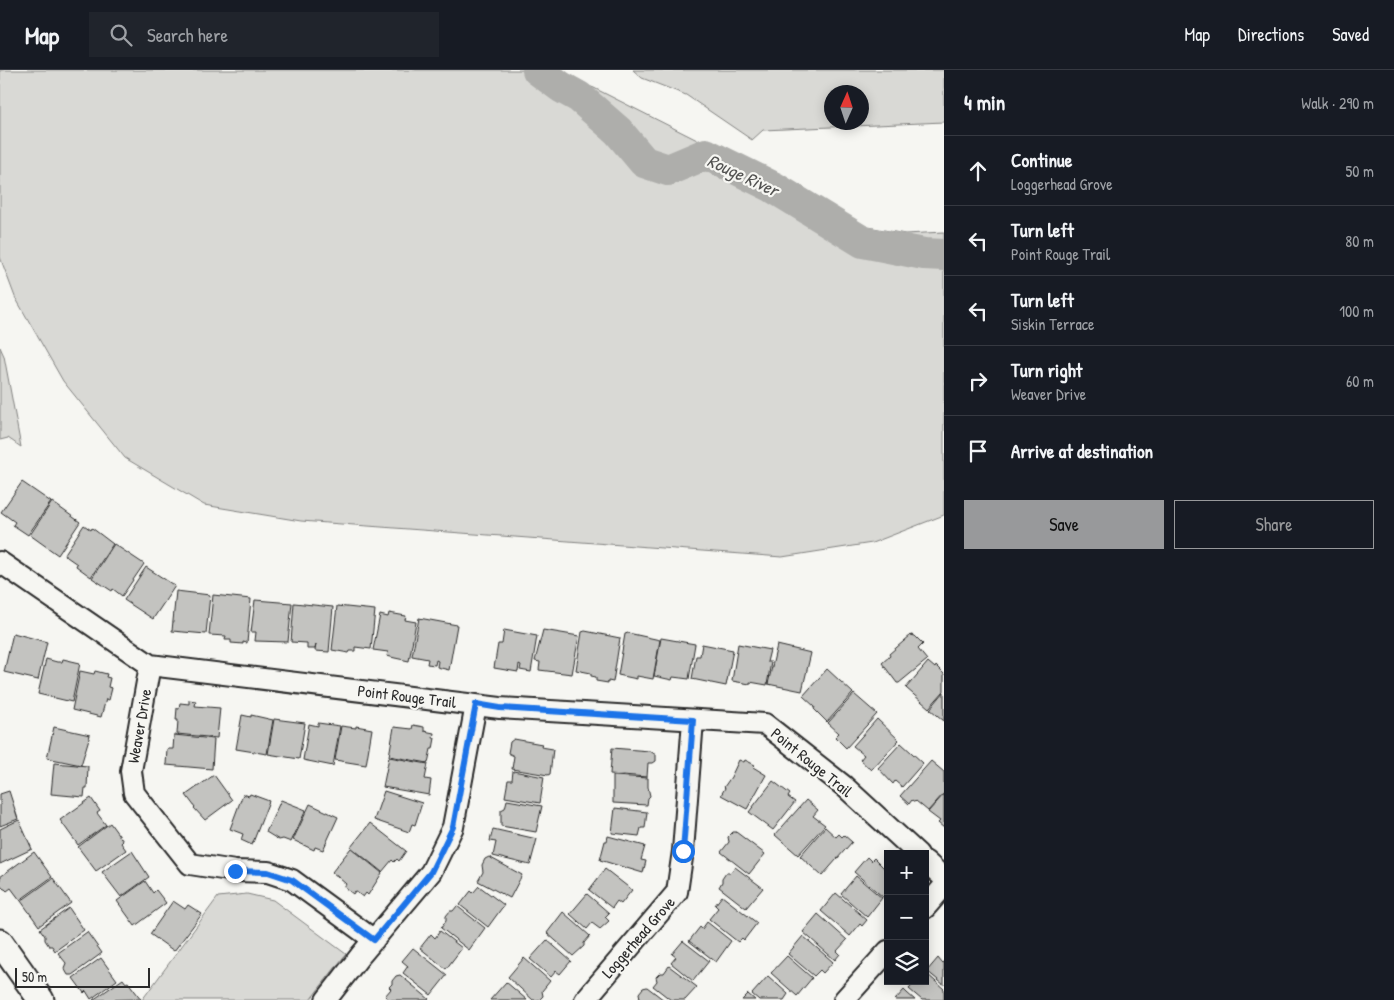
<!DOCTYPE html>
<html lang="en">
<head>
<meta charset="utf-8">
<style>
	:root { --surface:#171b24; --page:#20242c; --text:#f1f3f6; --muted:#9ea1a6; --line:#363941; --accent:#98999b }
	body { margin:0; font-family:"Patrick Hand",sans-serif; background:var(--page); color:var(--text) }
	.controls { position:absolute; right:15px; bottom:15px; display:grid; overflow:hidden; border-radius:0px; box-shadow:0 2px 12px #0003 }
	.controls button { width:45px; height:45px; display:grid; place-items:center; padding:0; border:0; border-bottom:1px solid var(--line); background:var(--surface); color:var(--text); font:25px sans-serif }
	.compass { position:absolute; left:824px; top:15px; width:45px; height:45px; border-radius:50%; background:var(--surface); box-shadow:0 2px 12px #0003; rotate:3deg }
	.scale { position:absolute; left:15px; bottom:12px; width:135px; box-sizing:border-box; padding-left:5px; border:2px solid #2b2b2b; border-top:0; font-size:14px; line-height:18px; white-space:nowrap; color:#2b2b2b; -webkit-text-stroke:4px #f6f6f2; paint-order:stroke }
	.stop { position:absolute; width:15px; height:15px; margin:-11px; border:4px solid #1a73e8; border-radius:50%; background:#fff }
	.stop.end { background:#1a73e8; border-color:#fff; box-shadow:0 1px 5px #0008 }
	.list { margin:0; padding:0; list-style:none }
	h2 { display:flex; justify-content:space-between; align-items:center; height:65px; margin:0; padding:0 20px; font-size:21px }
	h2 small { font-size:16px; font-weight:400; color:var(--muted) }
	.list li { display:grid; grid-template-columns:32px 1fr auto; gap:15px; align-items:center; box-sizing:border-box; height:70px; padding:0 20px; border-top:1px solid var(--line) }
	.list b { display:block; font-size:19px; white-space:nowrap }
	.list p { margin:0; font-size:16px; white-space:nowrap; color:var(--muted) }
	.list em { font-size:16px; font-style:normal; color:var(--muted) }
	.actions { display:flex; gap:10px; padding:15px 20px }
	.actions a { flex:1; padding:11px 0; border:1px solid var(--accent); border-radius:0px; text-align:center; font-size:18px; color:var(--accent) }
	.actions .main { background:var(--accent); color:#111 }
	.icon { flex:none; width:28px; height:28px; fill:none; stroke:currentColor; stroke-width:2; stroke-linecap:round; stroke-linejoin:round }
	.map { position:relative; flex:none; width:944px; height:930px; overflow:hidden }
	header { display:flex; align-items:center; gap:30px; box-sizing:border-box; height:70px; padding:0 25px; background:var(--surface); border-bottom:1px solid var(--line) }
	header strong { font-size:24px }
	nav { display:flex; gap:28px; margin-inline-start:auto; font-size:18px }
	.search { width:350px; height:45px; background:var(--page); display:flex; align-items:center; gap:12px; box-sizing:border-box; padding:0 18px; border-radius:0px; color:var(--muted); font-size:19px }
	main { display:flex }
	aside { flex:1; background:var(--surface) }
	.map>svg:first-child { display:block }
	.green { fill:#d9d9d5; stroke:#828280; fill-rule:evenodd }
	.lines { fill:none; stroke-linecap:round; stroke-linejoin:round }
	.river { stroke:#aeaeab; stroke-width:32 }
	.building { fill:#c3c3c0; stroke:#2b2b2b }
	.minor-casing { stroke:#2b2b2b; stroke-width:24 }
	.tertiary-casing { stroke:#2b2b2b; stroke-width:29 }
	.minor { stroke:#f6f6f2; stroke-width:20 }
	.tertiary { stroke:#f6f6f2; stroke-width:25 }
	.route { stroke:#1a73e8; stroke-width:6 }
	.labels { text-anchor:middle; dominant-baseline:central; stroke-width:4.5; stroke-linejoin:round; paint-order:stroke }
	.street-label { font-size:16px; fill:#2b2b2b; stroke:#f6f6f2 }
	.water-label { font-size:18px; font-style:italic; fill:#525251; stroke:#f6f6f2 }
</style>
</head>
<body>
<header>
<strong>Map</strong>
<div class="search"><svg class="icon" aria-label="search" viewBox="0 0 24 24"><circle cx="10" cy="10" r="6"/><path d="M15 15l6 6"/></svg>Search here</div>
<nav><a>Map</a><a>Directions</a><a>Saved</a></nav>
</header>
<main>
<div class="map">
<svg width="944" height="930" viewBox="0 0 944 930">
	<rect width="100%" height="100%" fill="#f6f6f2"/>
	<filter id="ink" filterUnits="userSpaceOnUse"><feTurbulence type="fractalNoise" baseFrequency=".02" numOctaves="2"/><feDisplacementMap in="SourceGraphic" scale="10" xChannelSelector="R" yChannelSelector="G"/><feConvolveMatrix kernelMatrix="1 2 1 2 8 2 1 2 1" color-interpolation-filters="sRGB"/></filter>
	<g filter="url(#ink)">
		<path class="green" d="M0,0H551L555,3L594,18L721,82L832,150L905,164L944,162V445L872,473L782,487L301,451L204,435L125,388L63,311L15,227L0,187Z
			M633,0H944V52L763,60L752,70L686,25L642,8ZM862,22V52H832V22Z
			M0,277L4,286L21,377L8,368L0,370Z
			M247,824L273,830L346,884L310,930H142L218,827Z"/>
		<g class="lines">
			<path class="river" d="M538,0L561,17L579,27L618,61L644,92L668,100L706,84L773,117L863,172L924,184L944,185"/>
		</g>
		<path class="building" d="M22,412L51,432L28,465L13,455L15,452L1,442Z
			M52,432L80,452L58,485L30,465Z
			M84,455L91,460L92,458L113,474L91,507L76,496L77,494L64,485Z
			M114,474L144,494L122,526L113,519L112,521L92,508Z
			M146,497L175,516L153,549L124,530Z
			M176,521L210,525L206,564L172,561Z
			M213,525L251,529L247,573L243,572V574L231,573V570H225L226,566L209,565Z
			M255,530L292,533L288,572L255,571L256,562H251Z
			M294,533L333,537L329,582L315,581L316,574L315,579H307V573L291,572Z
			M337,536L375,540L371,579L355,577V581H350L349,583L332,580Z
			M389,543L406,546L405,550L416,552L409,591L395,588L387,586L388,582L373,580L380,545L388,547Z
			M419,548L457,555L449,600L437,597L438,591L436,590L435,595L427,594L428,589L412,586Z
			M504,560L537,566L531,602L520,600L521,595L519,594L518,602L494,598L498,574H502Z
			M543,560L579,566L572,604L539,600L540,592L535,591Z
			M585,561L620,568L613,612L608,611V613L596,611V607L591,606V603L576,600L582,562Z
			M13,563L47,572L38,610L4,602Z
			M628,563L660,570L653,609L637,606V609L618,605L625,564Z
			M911,565L915,566L923,574L918,579L927,590L899,613H897L882,593L890,586L889,584Z
			M661,568L695,574L689,609L673,607L672,610L654,606Z
			M702,574L733,580L726,616L692,609L696,586H700Z
			M738,574L770,580L767,592H771L767,615L750,612V614L732,611Z
			M777,575L811,583L802,621L768,614Z
			M46,589L57,592H62L63,589L80,593L72,632L38,624Z
			M928,592L935,598L936,596L944,604V621L929,638L906,618Z
			M827,599L853,623L827,652L814,639L815,637L803,626Z
			M80,601L94,604L95,601L107,604L106,607L110,608L108,617L112,618L109,630L106,629L101,647L72,640Z
			M944,622V651L930,639Z
			M854,624L877,644L846,678L835,667L839,663L828,653Z
			M189,630L196,631L195,636L220,638L217,668L177,664L178,650H176L177,638H179L180,633L189,634Z
			M242,645L251,647V645L273,650L267,684L236,679Z
			M274,649L305,653L299,689L268,684Z
			M877,649L899,670L871,700L860,690L864,685L853,676Z
			M318,653L340,656L333,696L303,690L309,654L318,656Z
			M413,655L424,657V661L434,663L433,668H435L433,679H431L428,693L389,686L394,657L412,659Z
			M341,656L356,658V656L372,659L366,695L335,690Z
			M54,657L90,665L81,695L47,688Z
			M174,665L214,669L212,699L166,695L167,679H173Z
			M514,669L542,674L541,677L553,679L550,704L548,705L512,699L514,686L508,683L510,672Z
			M901,673L923,693L902,717L895,711L893,714L878,698Z
			M612,678L650,681L656,685V691L653,693H648L647,707L610,704Z
			M389,687L428,694L425,709L431,710L429,725L383,717Z
			M739,690L744,692L745,690L755,695L753,697L766,705L747,739L721,725L725,718L724,717L731,707Z
			M931,691L944,702V723L928,741L916,731L915,732L912,730L909,734L900,726Z
			M54,693L88,696L87,718H85L84,727L51,724Z
			M513,701L544,707L540,733L505,727L508,710H512Z
			M214,705L232,730L205,750L194,738L195,737L186,725Z
			M613,706L648,708V717L650,726L648,728L647,735L613,733Z
			M773,711L790,724L788,727L795,732L773,760L749,742Z
			M9,721L18,749L0,756V724Z
			M384,721L422,733L415,755L412,754L409,762L374,750Z
			M243,724L249,726L250,724L269,731L252,775L241,770L243,764L230,759Z
			M944,724V758L938,753L940,751L928,742Z
			M91,728L100,741L97,743L106,755L78,775L60,750Z
			M281,730L306,740L291,772L283,769L279,770L266,762Z
			M507,730L542,736L536,762L501,756V740L505,738Z
			M806,730L818,740L813,746L825,755L798,785L775,765Z
			M310,734L338,747L323,780L315,777L314,780L293,770Z
			M615,738L647,742L645,758H641L639,766L612,763Z
			M19,750L32,779L0,794V759Z
			M110,753L123,771L121,773L126,780L96,801L78,777Z
			M370,753L406,781L399,791L397,789L394,792L392,790L382,802L351,777Z
			M825,757L836,767L839,764L842,767L844,765L852,772L822,806L800,786Z
			M493,759L537,769L530,795L493,786L496,772L490,771Z
			M733,762H736L765,784L749,804L721,782L729,772L728,767Z
			M608,766L645,776L641,790L646,791L643,803L600,790L605,771H607Z
			M351,778L382,803L368,825L366,823L363,827L355,821L353,824L344,817L346,814L332,802Z
			M132,781L149,807L121,827L102,802Z
			M34,782L52,807L20,830L11,818L7,821L5,819H4L0,815V807Z
			M489,787L522,805L510,828L478,811L483,802L482,795L485,789Z
			M867,787L871,791L874,788L884,798L888,796V824L884,828L854,802Z
			M735,797L763,818L746,838L719,817L722,812V809L726,803H730Z
			M605,799L632,820L621,834L617,831L612,838L589,820Z
			M856,806L882,828L867,847L841,824Z
			M53,808L71,833L39,856L21,831Z
			M145,811L153,823L156,820L166,833L135,856L117,831Z
			M479,816L504,835L488,857L460,835L471,821L473,823Z
			M836,823L867,850L862,856L860,854L850,866L821,841Z
			M587,824L609,843L605,847L609,851L600,859L592,853L587,859L570,844Z
			M722,826L757,853L744,870L742,868L738,872L709,849L718,838L715,835Z
			M173,831L185,839L188,835L202,844L174,881L150,864Z
			M457,836L485,858L469,880L441,858L446,851V846L450,841H453Z
			M69,838L84,860L55,881L52,876H49L45,870V866L40,859Z
			M563,842L590,866L584,873V876L573,886L547,863Z
			M818,844L847,870L837,881L840,884L835,890L803,862Z
			M707,852L731,871L716,892L689,871L700,857L702,859Z
			M440,861L462,878L446,899L420,878L431,864L435,868Z
			M87,862L102,883L72,905H68L64,898L66,893L58,883Z
			M803,866L833,892L823,903L820,900L814,906L788,884Z
			M547,870L571,891L560,904L556,901L551,907L530,889Z
			M683,871L709,891L693,911L671,893L676,887L672,884Z
			M413,878L447,905L431,925L403,903L408,896L402,891Z
			M787,886L812,908L797,926L771,903Z
			M101,888L117,910L91,929L86,921L84,923L73,908Z
			M524,888L550,911L542,921L543,926L539,930H533L508,907Z
			M938,888L942,893L944,891V915L927,901Z
			M669,896L697,917L685,930H671L653,916L657,911L656,907L660,903H664Z
			M927,904L944,919V930H922L909,919L916,911H925Z
			M400,905L429,929L428,930H389L385,926L391,919L389,917L392,914V911L396,906Z
			M768,906L788,924L784,930H759L752,924Z
			M123,909L126,913L128,912L141,929L93,930Z
			M506,912L527,930H490Z
			M647,917L664,930H638L640,928L639,923L643,918Z
			M904,920L907,923L915,930H895Z
			M748,924L755,930H742Z"/>
		<g class="lines">
			<defs>
				<path id="minor" d="M0,492L150,595L500,638L765,654L844,716L918,784
					M150,595L131,701L134,723L190,794L235,801L268,802L292,810L374,870
					M925,791L944,808
					M925,838L944,816
					M326,930L360,886L431,802L453,757L476,635
					M585,930L677,822L683,781L693,650
					M844,930L888,881"/>
				<path id="tertiary" d="M0,872L41,930"/>
			</defs>
			<use href="#minor" class="minor-casing"/>
			<use href="#tertiary" class="tertiary-casing"/>
			<use href="#minor" class="minor"/>
			<use href="#tertiary" class="tertiary"/>
		</g>
	</g>
	<g class="lines" filter="url(#ink)">
		<path class="route" d="M235,801L268,802L292,810L374,870L431,802L453,757L476,634L500,638L693,650L683,781"/>
	</g>
	<g class="labels">
		<g class="street-label">
			<text transform="translate(407 626) rotate(7)">Point Rouge Trail</text>
			<text transform="translate(139 656) rotate(-80)">Weaver Drive</text>
			<text transform="translate(812 692) rotate(39)">Point Rouge Trail</text>
			<text transform="translate(638 867) rotate(-49)">Loggerhead Grove</text>
		</g>
		<g class="water-label">
			<text transform="translate(743 105) rotate(25)">Rouge River</text>
		</g>
	</g>
</svg>
<div class="controls">
<button>+</button>
<button>−</button>
<button><svg class="icon" aria-label="layers" viewBox="0 0 24 24"><path d="M12 4l9 5-9 5-9-5zM3 14l9 5 9-5"/></svg></button>
</div>
<svg class="compass" viewBox="-18 -18 36 36"><path d="M0-13l5 13h-10z" fill="#e53935"/><path d="M0 13l5-13h-10z" fill="#9ea1a6"/></svg>
<div class="scale">50 m</div>
<div class="stop" style="left:683px;top:781px"></div>
<div class="stop end" style="left:235px;top:801px"></div>
</div>
<aside>
<h2>4 min<small>Walk · 290 m</small></h2>
<ul class="list">
<li><svg class="icon" aria-label="ahead" viewBox="0 0 24 24"><path d="M12 20V5M6 11l6-6 6 6"/></svg><div><b>Continue</b><p>Loggerhead Grove</p></div><em>50 m</em></li>
<li><svg class="icon" aria-label="left" viewBox="0 0 24 24"><path d="M17 20v-9H6M10 6l-5 5 5 5"/></svg><div><b>Turn left</b><p>Point Rouge Trail</p></div><em>80 m</em></li>
<li><svg class="icon" aria-label="left" viewBox="0 0 24 24"><path d="M17 20v-9H6M10 6l-5 5 5 5"/></svg><div><b>Turn left</b><p>Siskin Terrace</p></div><em>100 m</em></li>
<li><svg class="icon" aria-label="right" viewBox="0 0 24 24"><path d="M7 20v-9h11M14 6l5 5-5 5"/></svg><div><b>Turn right</b><p>Weaver Drive</p></div><em>60 m</em></li>
<li><svg class="icon" aria-label="arrive" viewBox="0 0 24 24"><path d="M6 21V4h12l-3 4 3 4H6"/></svg><div><b>Arrive at destination</b></div></li>
</ul>
<div class="actions"><a class="main">Save</a><a>Share</a></div>
</aside>
</main>
</body>
</html>
